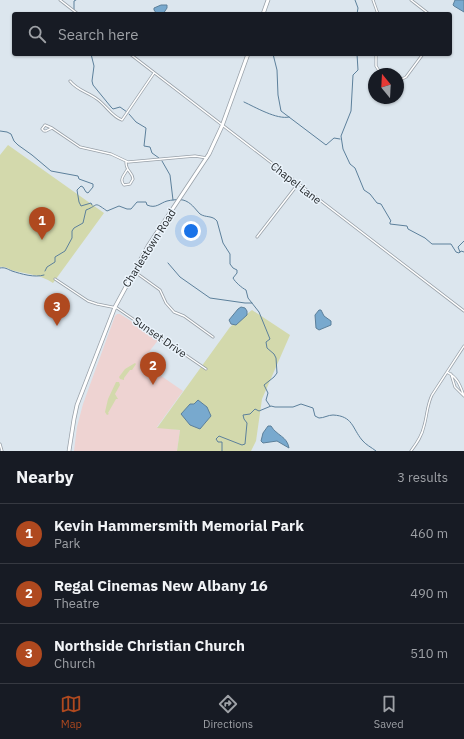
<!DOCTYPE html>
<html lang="en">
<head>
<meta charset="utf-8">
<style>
	:root { --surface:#171b24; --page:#20242c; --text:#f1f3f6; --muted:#9ea1a6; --line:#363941; --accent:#af491f }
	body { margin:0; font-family:"IBM Plex Sans",sans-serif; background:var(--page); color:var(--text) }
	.compass { position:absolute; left:368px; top:68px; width:36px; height:36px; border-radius:50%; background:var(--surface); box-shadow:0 1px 3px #0004; rotate:342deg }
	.you { position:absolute; left:191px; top:231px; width:14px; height:14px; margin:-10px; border:3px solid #fff; border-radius:50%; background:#1a73e8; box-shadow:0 0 0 6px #1a73e833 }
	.badge { display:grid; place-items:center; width:26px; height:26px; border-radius:50%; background:var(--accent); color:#fff; font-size:13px; font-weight:700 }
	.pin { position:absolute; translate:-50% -33px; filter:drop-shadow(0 1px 2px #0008) }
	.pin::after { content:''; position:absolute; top:21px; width:14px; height:12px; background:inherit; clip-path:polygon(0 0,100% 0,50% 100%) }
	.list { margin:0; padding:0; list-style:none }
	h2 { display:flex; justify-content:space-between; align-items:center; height:52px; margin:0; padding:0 16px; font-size:17px }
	h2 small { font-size:13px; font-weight:400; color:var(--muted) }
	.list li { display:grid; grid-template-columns:26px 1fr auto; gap:12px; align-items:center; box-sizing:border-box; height:60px; padding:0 16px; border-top:1px solid var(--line) }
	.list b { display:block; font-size:15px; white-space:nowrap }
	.list p { margin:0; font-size:13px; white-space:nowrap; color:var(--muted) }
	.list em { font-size:13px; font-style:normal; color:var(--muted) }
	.icon { flex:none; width:22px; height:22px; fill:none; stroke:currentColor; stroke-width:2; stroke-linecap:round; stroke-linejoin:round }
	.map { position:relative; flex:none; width:464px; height:451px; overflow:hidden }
	.search { position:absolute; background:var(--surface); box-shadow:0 1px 3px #0004; left:12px; right:12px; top:12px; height:44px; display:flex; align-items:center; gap:10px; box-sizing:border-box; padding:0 14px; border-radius:4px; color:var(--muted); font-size:15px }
	.sheet { height:232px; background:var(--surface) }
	nav { display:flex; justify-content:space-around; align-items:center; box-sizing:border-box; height:56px; border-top:1px solid var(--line); background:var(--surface); font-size:11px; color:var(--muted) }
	nav a { display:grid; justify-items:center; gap:2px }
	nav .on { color:var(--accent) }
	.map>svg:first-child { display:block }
	.commercial { fill:#eed3d2 }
	.green { fill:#d3d9ac }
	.water { fill:#78a9ce; stroke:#5c809b }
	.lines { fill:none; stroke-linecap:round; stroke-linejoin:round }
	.stream { stroke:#5c809b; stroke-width:1 }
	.minor-casing { stroke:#98a0a8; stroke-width:3 }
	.primary-casing { stroke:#98a0a8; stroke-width:4.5 }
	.minor { stroke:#fff; stroke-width:1.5 }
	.primary { stroke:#fff; stroke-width:3 }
	.labels { text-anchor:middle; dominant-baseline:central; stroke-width:3; stroke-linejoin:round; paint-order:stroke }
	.street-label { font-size:11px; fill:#1c2023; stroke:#eaf3fb }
</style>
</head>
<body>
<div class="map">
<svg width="464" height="451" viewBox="0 0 464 451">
	<rect width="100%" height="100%" fill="#dce6ee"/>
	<path class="commercial" d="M117,314H120L159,339L141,362L183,391L157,427L180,430L177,451H74L77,427L83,404L115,316Z"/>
	<path class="green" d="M8,145L104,213L53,283C39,274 31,275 15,271C9,270 6,266 0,267V155Z
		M252,310L290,335L262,399L256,441L251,451H177L180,430L157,428L230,327Z
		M135,363L136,364L132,370H130L124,378V380L120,379L119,377L125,369Z
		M116,382H119L120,385L115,394L118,399H116L108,413L109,414L107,415L105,412L108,399Z"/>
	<path class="water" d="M455,0H464V12L454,6L453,5Z
		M161,5H167V8L163,14H157L154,10V8Z
		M241,307L245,308L247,311V315L236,325L231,324L229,320L238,309Z
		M319,310H321L324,316L331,321V325L319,330L316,328L315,315Z
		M198,400L207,407L211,416L200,429L190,425L181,414L190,404H194Z
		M268,426H271C277,436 287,436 289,448L277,441L263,443L261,441L263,433Z"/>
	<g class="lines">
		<path class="stream" d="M355,0L358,8L357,14
			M74,10V1L76,0
			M73,14V13
			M91,54L94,66L92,81L93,85L111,107L113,109L120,107L127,112
			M273,54L277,70L278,95L281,111L326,145L334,138L340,139
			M357,54L358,70L353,75L351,111L341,136L343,149L350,164L355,168L364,190L370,194L377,203L381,204L391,221L390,222V224L407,226L408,229L425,238L432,244H451L456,252L459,253L461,251L464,252
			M244,102C255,107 277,120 289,117
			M129,114L136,122L146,128L144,146L150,147L152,153L159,158
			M0,131L7,132L11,134L14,141L18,145L32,155L51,171L78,176L79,179L93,184V187L88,193L86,192L83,187L81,186L77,190L79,202L81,206L91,203L92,205
			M162,161L170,175L173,200
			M460,252L458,247L464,241
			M168,263L180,277L210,298L245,303H252
			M0,268C5,267 7,269 12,271C21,274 35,278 44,275
			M45,271L47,267L55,262V257L65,251L72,238V231L74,228L83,223L86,210C99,205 93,201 107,211L119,206L127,209H131L137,202H146L147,205C156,209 160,203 167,201C171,200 179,199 183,200C191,202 195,209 200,214C206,218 212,215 217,221L223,243L230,254V264L233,268L237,270V273L233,278C235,282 242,288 246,290L248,298L259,312L270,339L266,342L267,348L274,354L276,358L277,373L274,377L264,385L268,393L266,400L270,406
			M222,451V442H218L216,439L219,436L242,445L245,444L247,423L244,419L243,415L250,414L255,409L259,411L271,406L275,407H293L301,404L313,408L315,416L319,418C324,418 328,415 333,415C353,416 352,428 362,440C366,445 371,447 376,451"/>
		<defs>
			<path id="minor" d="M60,0L78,14
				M373,0L378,14
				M411,0L429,14
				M130,54L464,311
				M376,54V66L381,74
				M70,81C78,91 88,92 97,99C106,105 112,117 122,120L154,73
				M398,81L406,77L423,54
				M45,125L52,128L46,131H44L42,129Z
				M52,128L80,147L111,154L128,162L195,156L207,158
				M126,162C126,172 132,171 133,179L130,184L124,185C119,180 124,175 127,170
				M257,237L298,184
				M135,272L160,290L166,303L174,312L184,316L213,337
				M55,279L88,301L97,304L117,308L206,369
				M447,372C458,378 460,385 464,396
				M451,374L455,387L464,396
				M0,444L2,451
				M411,451C417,443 422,436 424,426C427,416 427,405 432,395L464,346"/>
			<path id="primary" d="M263,14L268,0
				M69,451L74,419L77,405L115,307L148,246L209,154L222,126L248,54"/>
		</defs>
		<use href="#minor" class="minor-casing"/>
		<use href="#primary" class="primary-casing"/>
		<use href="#minor" class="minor"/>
		<use href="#primary" class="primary"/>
	</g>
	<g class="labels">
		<g class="street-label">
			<text transform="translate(296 183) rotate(38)">Chapel Lane</text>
			<text transform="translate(149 248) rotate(-58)">Charlestown Road</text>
			<text transform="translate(160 337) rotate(35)">Sunset Drive</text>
		</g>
	</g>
</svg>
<svg class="compass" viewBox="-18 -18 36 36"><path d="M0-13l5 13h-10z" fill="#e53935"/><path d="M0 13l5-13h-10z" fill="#9ea1a6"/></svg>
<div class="you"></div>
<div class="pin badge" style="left:42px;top:240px">1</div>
<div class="pin badge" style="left:153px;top:385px">2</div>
<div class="pin badge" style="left:57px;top:326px">3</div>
<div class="search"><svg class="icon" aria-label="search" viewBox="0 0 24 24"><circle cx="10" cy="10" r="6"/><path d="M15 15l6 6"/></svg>Search here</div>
</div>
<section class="sheet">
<h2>Nearby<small>3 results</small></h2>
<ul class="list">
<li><span class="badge">1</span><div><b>Kevin Hammersmith Memorial Park</b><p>Park</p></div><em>460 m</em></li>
<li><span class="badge">2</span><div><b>Regal Cinemas New Albany 16</b><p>Theatre</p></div><em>490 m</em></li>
<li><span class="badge">3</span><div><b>Northside Christian Church</b><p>Church</p></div><em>510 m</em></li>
</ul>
</section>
<nav>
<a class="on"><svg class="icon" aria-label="map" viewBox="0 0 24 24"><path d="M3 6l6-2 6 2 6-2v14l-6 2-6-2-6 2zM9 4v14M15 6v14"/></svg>Map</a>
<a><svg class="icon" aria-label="directions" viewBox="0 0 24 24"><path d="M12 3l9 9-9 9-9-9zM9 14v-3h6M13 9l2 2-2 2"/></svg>Directions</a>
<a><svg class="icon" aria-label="saved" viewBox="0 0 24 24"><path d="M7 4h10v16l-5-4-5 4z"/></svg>Saved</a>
</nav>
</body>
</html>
